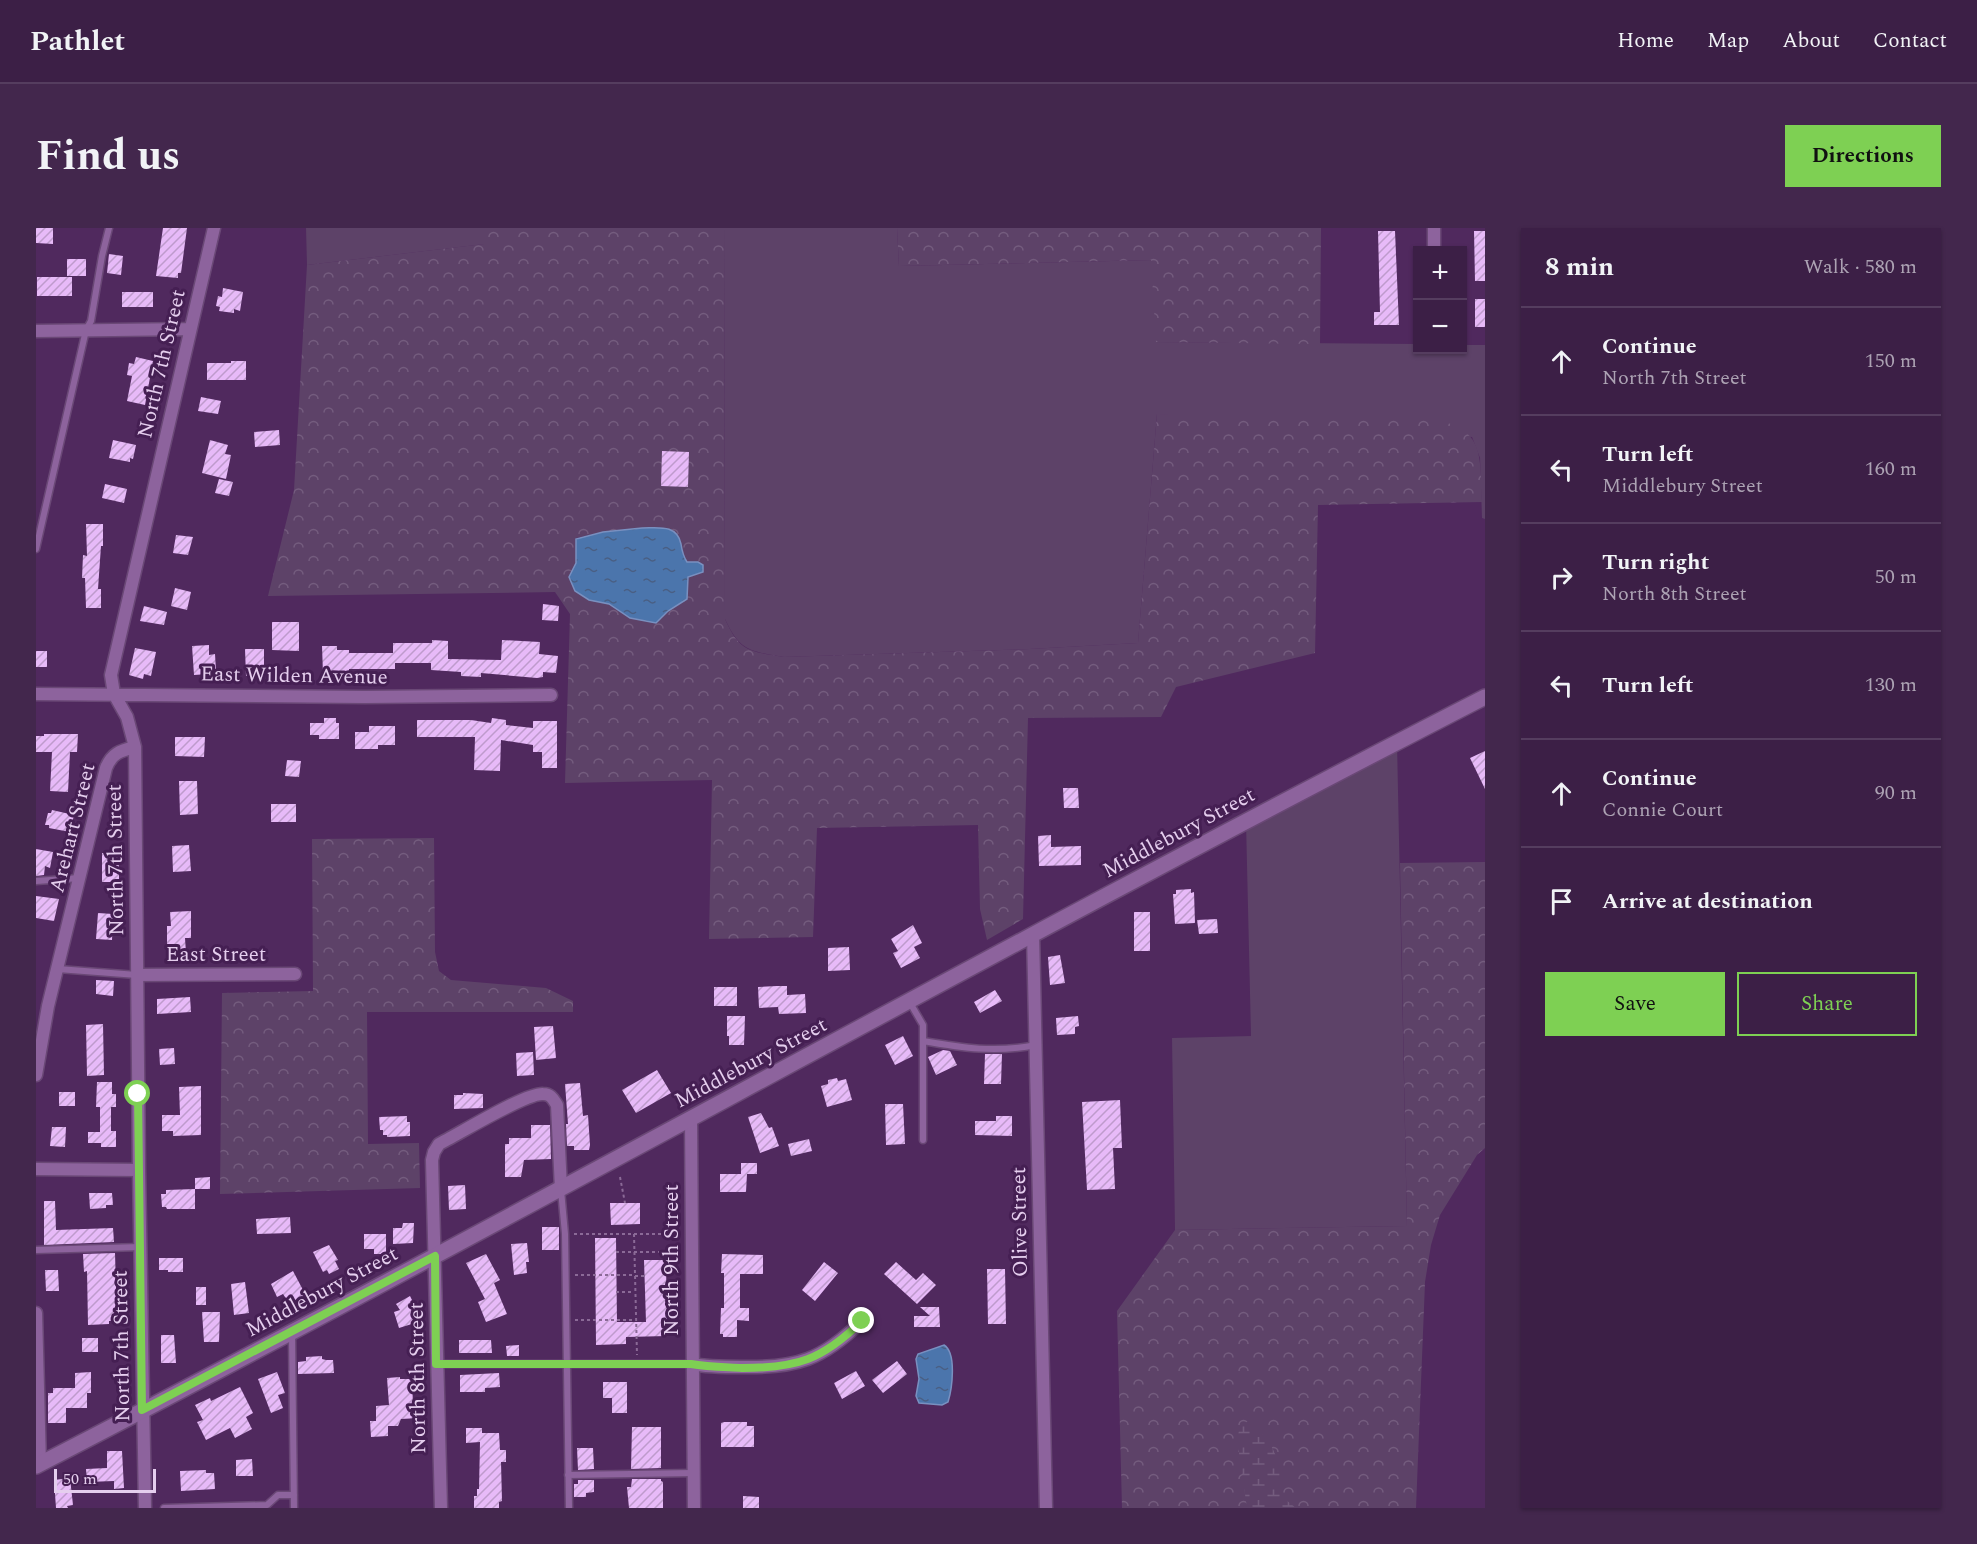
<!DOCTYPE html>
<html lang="en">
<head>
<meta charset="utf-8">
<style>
	:root { --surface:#3c1f46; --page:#43274d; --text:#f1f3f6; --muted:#aca2b3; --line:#553d5f; --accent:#7ed053 }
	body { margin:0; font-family:Spectral,serif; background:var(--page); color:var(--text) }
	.controls { position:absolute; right:18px; top:18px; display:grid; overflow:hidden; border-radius:0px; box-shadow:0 2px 4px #0004 }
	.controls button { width:54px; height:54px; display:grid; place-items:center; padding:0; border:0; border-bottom:2px solid var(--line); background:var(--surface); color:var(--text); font:30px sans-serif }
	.scale { position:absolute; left:18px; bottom:15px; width:102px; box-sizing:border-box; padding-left:6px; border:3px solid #e5ceee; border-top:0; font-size:16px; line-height:21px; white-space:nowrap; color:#e5ceee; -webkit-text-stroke:4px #451f53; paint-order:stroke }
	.stop { position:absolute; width:18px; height:18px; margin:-14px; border:4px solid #7ed053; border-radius:50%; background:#fff }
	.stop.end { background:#7ed053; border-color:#fff; box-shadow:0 2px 6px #0008 }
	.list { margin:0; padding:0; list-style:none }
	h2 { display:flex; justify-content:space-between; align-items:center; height:78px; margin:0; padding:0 24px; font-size:26px }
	h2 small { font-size:20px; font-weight:400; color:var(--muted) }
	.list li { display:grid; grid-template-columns:39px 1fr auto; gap:18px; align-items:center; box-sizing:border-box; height:108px; padding:0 24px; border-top:2px solid var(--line) }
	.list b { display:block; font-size:22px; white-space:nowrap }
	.list p { margin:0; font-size:20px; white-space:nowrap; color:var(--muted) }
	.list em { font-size:20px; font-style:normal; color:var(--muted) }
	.actions { display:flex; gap:12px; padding:18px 24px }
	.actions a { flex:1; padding:14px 0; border:2px solid var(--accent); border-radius:0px; text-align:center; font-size:21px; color:var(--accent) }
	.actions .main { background:var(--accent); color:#111 }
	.icon { flex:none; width:33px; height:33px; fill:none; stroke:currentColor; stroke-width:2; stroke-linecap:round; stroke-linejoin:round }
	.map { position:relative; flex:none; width:1449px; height:1280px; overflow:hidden; border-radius:0px }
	header { display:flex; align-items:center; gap:36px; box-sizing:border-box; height:84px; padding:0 30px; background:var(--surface); border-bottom:2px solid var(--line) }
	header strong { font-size:28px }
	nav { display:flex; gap:33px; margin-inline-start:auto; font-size:21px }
	.intro { display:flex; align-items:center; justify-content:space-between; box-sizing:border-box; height:144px; padding:0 36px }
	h1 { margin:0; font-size:42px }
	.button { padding:15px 27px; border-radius:0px; background:var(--accent); color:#111; font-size:21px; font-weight:700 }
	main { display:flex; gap:36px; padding:0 36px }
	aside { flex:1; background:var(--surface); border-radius:0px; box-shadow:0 2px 4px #0004 }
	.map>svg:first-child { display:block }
	.grass { fill:#5d4268 }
	.forest { fill:url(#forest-crowns); fill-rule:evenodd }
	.wetland { fill:url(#wetland-marsh) }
	.water { fill:url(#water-ripples); stroke:#7990c0; stroke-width:1.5 }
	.building { fill:url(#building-hatch) }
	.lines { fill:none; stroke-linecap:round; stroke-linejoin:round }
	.service-casing { stroke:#6a4876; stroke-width:9 }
	.minor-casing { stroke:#6a4876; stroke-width:15 }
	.secondary-casing { stroke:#6a4876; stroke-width:18 }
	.path { stroke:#8b6a97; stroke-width:2; stroke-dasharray:3 3; stroke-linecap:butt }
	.service { stroke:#8d639d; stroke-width:6 }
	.minor { stroke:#8d639d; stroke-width:12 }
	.secondary { stroke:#8d639d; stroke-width:15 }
	.route { stroke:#7ed053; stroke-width:8 }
	.labels { text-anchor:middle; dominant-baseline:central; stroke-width:6; stroke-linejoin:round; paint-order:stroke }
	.street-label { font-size:21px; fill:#e5ceee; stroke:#451f53 }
</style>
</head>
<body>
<header>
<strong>Pathlet</strong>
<nav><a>Home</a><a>Map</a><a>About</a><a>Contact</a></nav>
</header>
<div class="intro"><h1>Find us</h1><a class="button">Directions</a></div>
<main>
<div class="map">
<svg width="1449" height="1280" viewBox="0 0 1449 1280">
	<defs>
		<pattern id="forest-crowns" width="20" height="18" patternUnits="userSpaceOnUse" patternTransform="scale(1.5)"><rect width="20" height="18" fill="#5d4268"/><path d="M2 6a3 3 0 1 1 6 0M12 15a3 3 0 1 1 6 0" fill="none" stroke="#745c7e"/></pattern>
		<pattern id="wetland-marsh" width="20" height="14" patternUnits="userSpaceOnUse" patternTransform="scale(1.5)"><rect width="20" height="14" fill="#5d4268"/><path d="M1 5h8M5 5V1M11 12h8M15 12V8" fill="none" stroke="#745c7e"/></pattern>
		<pattern id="water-ripples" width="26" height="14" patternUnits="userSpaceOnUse" patternTransform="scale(1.5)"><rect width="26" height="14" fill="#4b75ac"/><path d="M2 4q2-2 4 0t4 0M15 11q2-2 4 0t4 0" fill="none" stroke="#495f84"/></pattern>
		<pattern id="building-hatch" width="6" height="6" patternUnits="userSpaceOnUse" patternTransform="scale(1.5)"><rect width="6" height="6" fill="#e7baf8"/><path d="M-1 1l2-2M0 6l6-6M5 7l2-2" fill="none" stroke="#be9bcc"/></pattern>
	</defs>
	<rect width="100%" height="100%" fill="#50295e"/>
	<path class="grass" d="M270,0H449V16L271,37Z
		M688,0H861L863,38L1116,32L1121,114L1381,116L1382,122H1426L1427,117H1449V291L1446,290L1444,230L1436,209L1121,186L1102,415L994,421L748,429C715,423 704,424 689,391Z
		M1361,514L1371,998L1139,1002L1136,810L1215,808L1210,594Z"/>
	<path class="forest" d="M449,0H688L689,391C704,425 714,423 748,429L994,421L1102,415L1121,186L1388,189C1448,200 1444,220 1446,274L1282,277L1279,425L1140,459L1125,489L992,490L987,691L951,712L944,681L942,597L781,600L777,709L673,711L676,552L529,555L534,386L519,364L232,368L258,262L271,37L448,16ZM606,300C622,300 641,296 645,316C646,323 647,328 651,334H662L666,337L667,343L652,349L651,371L632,383L620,395L594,390L573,376L553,372L533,349L540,335V310L567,304Z
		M861,0H1285L1284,116L1120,114L1115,32L863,38Z
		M398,610L399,724L403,743L415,752L510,760L537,773V784H331L332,916L383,915L384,960L184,966L186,765L277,763L276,611Z
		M1449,634V920L1441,927L1404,987L1395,1017L1389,1054L1380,1280H1086L1081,1083L1139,1002L1371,998L1364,635Z"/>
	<path class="wetland" d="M1212,1193C1241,1216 1244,1233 1245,1268L1260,1280H1211L1201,1211L1204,1199Z"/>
	<path class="water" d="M606,300C622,300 641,296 645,316C646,323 647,328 651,334H662L667,337V344L652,349L651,371L632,383L620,395L594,390L573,376L553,372L539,363L533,349L540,335V311L567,304Z
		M908,1117C921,1125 916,1161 912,1174L906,1177L883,1175L880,1168L883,1151L880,1131L882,1126Z"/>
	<path class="building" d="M0,0H17V16L0,15Z
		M127,0H151L145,45H142V50L120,48Z
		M1342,3H1359L1363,97H1338V84H1344Z
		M1438,3H1449V53H1439Z
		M73,26L87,28L85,47L71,45Z
		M31,31H50V48H31Z
		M1,49H36V68H1Z
		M187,60L207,64L204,83L198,81V85L183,83L184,79L180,78L182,68L186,69Z
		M86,64H117V79H86Z
		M1439,71H1449V99H1439Z
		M100,129L117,133L109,177L91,173L96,148L91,147L93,135L98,136Z
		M195,133H210V152H171V135H195Z
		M165,169L185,173L182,186L162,183Z
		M243,202L244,217L219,219L218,204Z
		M77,212L100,217L97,231L94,230V234L73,230Z
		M174,212L192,217L189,226L195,227L190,251L166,245Z
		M626,223L653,224L652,259L625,258Z
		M183,251L197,254L193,268L179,265Z
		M69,256L91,261L88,275L66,270Z
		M50,296H67V318H65L62,361H65V380H50L49,350H46L47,327L51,328Z
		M140,307L157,309L152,327L137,325Z
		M139,360L155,364L151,382L135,378Z
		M507,376L523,378L522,393L506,392Z
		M108,378L131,384L128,397L104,393Z
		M236,394H263V423L236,422Z
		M396,412L412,413V431L465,432L466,412L504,414L503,426L522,428L520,445L507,444V449L501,450L445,445V449L425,448V444L395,442V435H359V441H313V446H287L286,418H301V422H313V425H357V415H396Z
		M173,417V427L179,426L180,443H172V446L158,447L156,418Z
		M99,420L120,424L115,448L108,446L107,451L93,447Z
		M209,421H228V448H210Z
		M0,423H11V439H0Z
		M288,490H300V495H303V511H283V507H274V495H288Z
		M456,490L470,492V497L497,500V493H521V540H506V524H497V517L465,512L464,543L438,542L439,509H381V492H435L455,495Z
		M333,498H359V517H342V521H319V504H333Z
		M8,506H42L41,524H34L32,564L14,563L16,524H0V508H8Z
		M139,509H169L168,529L139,528Z
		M1449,523V561L1434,530Z
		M251,532L265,533L263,549L249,548Z
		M143,553H161L162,586L144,587Z
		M1027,560H1042L1043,580H1028Z
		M235,576H260V594H235Z
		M16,582L38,587L34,604L13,600V597H9L12,585H15Z
		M1015,607V619L1045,618V637L1003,638L1002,608Z
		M153,617L155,643L137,644L136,618Z
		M0,621L17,624L14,640L9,638L8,647L0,648Z
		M66,625H83V654H66Z
		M1155,661V665L1158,664L1159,695L1139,696L1137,666H1140V662Z
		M0,668L23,671L18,693L0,690Z
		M155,683V710H149L150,725H131V698H135L134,684Z
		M1098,684H1114V723H1098Z
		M62,685L77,686L76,712L60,711Z
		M1181,691L1182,705L1163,706L1161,692Z
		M877,697L886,715L878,719L884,730L865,740L857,725L862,723L855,711Z
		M813,719L814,742L792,743V720Z
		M1024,727L1029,755L1014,757L1012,729Z
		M60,752L78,753L77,768L60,766Z
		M741,758H751V767L769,766L770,785L743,786L742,779L723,780L722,759Z
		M678,759H701V778H678Z
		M959,762L966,773L944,785L938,774Z
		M154,769L155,784L121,786V771Z
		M691,788H709L708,817H693V808H691Z
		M1042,788L1043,798L1039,799V806L1021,807L1020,790Z
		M67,796L68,847L51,848L50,797Z
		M517,798L520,830L500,832L498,799Z
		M867,808L877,828L859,837L849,817Z
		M138,820L139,836L124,837L123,821Z
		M907,822L914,823L921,837L900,847L892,829Z
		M497,824L498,847L481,848L480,825Z
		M949,826H966L965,856H948Z
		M621,842L635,865L600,885L586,862Z
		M801,850L802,853L810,851L816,872L791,879L785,858L792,856V852Z
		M61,854H76V866H80V879H75V903H80V919H65V915H52V904H64V879H60Z
		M544,855L547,888L552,887L554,917L553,922H538V918H531L530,896H532L529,856Z
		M165,858V907L137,908V903H126V887H144L143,859Z
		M23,864H39V878H23Z
		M427,865L447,866V880L418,881V867H427Z
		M1084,872L1086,920H1077L1079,961L1051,962L1046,874Z
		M849,876H867L869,916L850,917Z
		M725,885L733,900L736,899L743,918L724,925L712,889Z
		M371,888V894H374V908L351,909V907H347V902H344L343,889Z
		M960,888H976V908L939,907V893H960Z
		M495,897H514L515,931L488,932L485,949H469V916H473V910H495Z
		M16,899H30L29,919L14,918Z
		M773,911L776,923L755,928L752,916Z
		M705,935H721V946H711L710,964H684V946H705Z
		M174,949V961H159V950Z
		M429,957L430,981L413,982L412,958Z
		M159,961V981H131L130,979H126L125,966H130V962Z
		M53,965H76L77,977H70V980L54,981Z
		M8,973H19L20,1002L77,1000L78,1014L8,1017Z
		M574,975H604V996L575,997Z
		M254,989L255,1005L221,1006L220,991Z
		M367,995H378L377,1015L357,1016V1000H366Z
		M506,999H523V1022H506Z
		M328,1006H350V1026H338V1021H328Z
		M559,1010H580L581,1094H610L608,1032H630L631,1108L590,1109V1116L560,1117Z
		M491,1015L493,1034H490L491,1045L478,1047L475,1016Z
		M293,1017L302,1032L299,1033L303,1041L293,1046L291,1042L287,1044L277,1024Z
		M79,1025L81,1093H73V1096L52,1097L51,1043L48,1044L47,1026Z
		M450,1026L464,1052L458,1055L471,1086L450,1094L442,1074L449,1071L430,1035Z
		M686,1026L727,1027V1046H704V1080H713V1093L701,1092V1109H687V1106H684L685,1080H688V1045H685Z
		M123,1030H147V1044H132V1042H123Z
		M788,1034L802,1045L779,1073L766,1062Z
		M860,1034L880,1052L887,1045L900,1057L881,1076L848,1046Z
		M951,1041H969L970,1096H952Z
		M9,1042H22L23,1063H10Z
		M257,1043L267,1062L265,1063L268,1068L253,1075L247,1066L241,1069L235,1056Z
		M209,1054L213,1085L198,1087L195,1056Z
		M160,1059H170V1077H160Z
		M374,1068L379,1078L376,1079L379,1083L375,1085L379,1095L363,1100L358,1084L364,1082L360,1076Z
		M884,1079H903L904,1099H878V1088H894Z
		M166,1084H184L183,1114H168Z
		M125,1107H138L140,1135H125Z
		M46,1110H62V1124H46Z
		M423,1112H455L456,1125H423Z
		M483,1117V1128H471L470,1118Z
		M286,1128V1131L290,1132H297L298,1145L262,1146V1134L270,1133V1129Z
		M861,1133L871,1146L847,1165L836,1152Z
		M820,1143L829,1158L806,1171L798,1155Z
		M55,1144V1165H51V1180H30V1195H12V1165H17V1160H39V1145Z
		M241,1144L249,1165L242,1167L247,1180L235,1185L222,1151Z
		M463,1145L464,1159L449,1160V1164H424V1147Z
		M364,1149V1151H376L377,1177H383V1190L365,1191L362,1198H352V1208L335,1209L334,1193H340V1178L353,1177L351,1150Z
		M567,1154H591V1185H576V1170H567Z
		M204,1159L217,1185L210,1189L216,1201L199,1210L194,1200L170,1212L161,1194L167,1192L159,1177L174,1170L175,1173Z
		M688,1194H711V1198H718V1219H685V1195Z
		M596,1199H625V1240L595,1241Z
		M430,1200H446V1205H463L464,1222H470V1234H465L466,1273L463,1274V1280H438V1268H441V1261H443L444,1214L430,1215Z
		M541,1220H557L558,1241L542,1242Z
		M71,1223H86L88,1260L78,1261V1253L51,1254L50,1241L71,1240Z
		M216,1231L217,1248H200V1232Z
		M170,1242V1245H178L179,1261L145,1263L144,1243Z
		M34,1250L37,1277L31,1278L32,1280H20L18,1252Z
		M596,1251H625V1253L627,1254V1280H593L591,1259H595Z
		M542,1252H558V1264L550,1265V1269H538V1256H542Z
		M707,1268L723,1269V1280H707Z"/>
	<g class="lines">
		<defs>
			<path id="service" d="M0,321L50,102L55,93L66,28L73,0
				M0,653L44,650
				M22,741L101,747
				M873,773L887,797V912
				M887,813C927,820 959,825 1000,817
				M525,962L529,1006L533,1280
				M0,1022L104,1019
				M256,1107L258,1280
				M401,1136H655
				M532,1247L657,1245
				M128,1280L231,1277L242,1267H258"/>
			<path id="minor" d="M1398,0V22
				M0,103L154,101
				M0,466L329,469L515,467
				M997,706L1010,1280
				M101,747L259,746
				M0,847L12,778L70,540C76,525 84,523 99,519
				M655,891L658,1280
				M0,941L103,942
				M0,1085L4,1236
				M655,1136C672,1139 689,1139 706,1139C761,1140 786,1132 826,1093
				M109,1280L103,942L99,519L91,489L78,466L75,447L178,0
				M405,1280L396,932L398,924L403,916C423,906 489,865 507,866C515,866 517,871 521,877L525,961"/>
			<path id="secondary" d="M0,1238C486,987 962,719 1449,469"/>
		</defs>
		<use href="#service" class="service-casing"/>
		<use href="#minor" class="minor-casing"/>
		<use href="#secondary" class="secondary-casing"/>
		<path class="path" d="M584,949L589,975
			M538,1006H625
			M598,1006L601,1127
			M580,1024H625
			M539,1047H599
			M599,1048H609
			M580,1064H598
			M539,1092H599"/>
		<use href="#service" class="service"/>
		<use href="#minor" class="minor"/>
		<use href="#secondary" class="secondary"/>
	</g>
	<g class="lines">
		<path class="route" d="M102,866L106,1182L399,1028L400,1136H655C672,1139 689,1139 706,1140C761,1140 786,1132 826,1093"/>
	</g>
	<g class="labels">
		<g class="street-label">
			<text transform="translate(126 136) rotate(-77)">North 7th Street</text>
			<text transform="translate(258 448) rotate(1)">East Wilden Avenue</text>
			<text transform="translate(37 600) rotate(-76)">Arehart Street</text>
			<text transform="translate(1143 605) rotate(-28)">Middlebury Street</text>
			<text transform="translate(80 632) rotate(-91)">North 7th Street</text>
			<text x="180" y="727">East Street</text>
			<text transform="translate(715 835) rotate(-28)">Middlebury Street</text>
			<text transform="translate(984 994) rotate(-91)">Olive Street</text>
			<text transform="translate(636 1032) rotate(-90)">North 9th Street</text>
			<text transform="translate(286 1064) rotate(-28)">Middlebury Street</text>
			<text transform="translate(86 1118) rotate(-91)">North 7th Street</text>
			<text transform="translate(382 1150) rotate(-91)">North 8th Street</text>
		</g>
	</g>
</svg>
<div class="controls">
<button>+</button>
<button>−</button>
</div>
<div class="scale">50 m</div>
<div class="stop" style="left:102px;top:866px"></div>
<div class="stop end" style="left:826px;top:1093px"></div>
</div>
<aside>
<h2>8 min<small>Walk · 580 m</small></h2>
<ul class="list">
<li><svg class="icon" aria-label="ahead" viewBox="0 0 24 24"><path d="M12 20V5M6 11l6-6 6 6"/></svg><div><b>Continue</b><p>North 7th Street</p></div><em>150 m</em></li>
<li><svg class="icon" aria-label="left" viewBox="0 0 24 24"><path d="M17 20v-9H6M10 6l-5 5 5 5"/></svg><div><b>Turn left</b><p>Middlebury Street</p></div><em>160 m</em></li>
<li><svg class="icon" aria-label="right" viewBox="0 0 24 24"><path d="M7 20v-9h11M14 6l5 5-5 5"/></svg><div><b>Turn right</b><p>North 8th Street</p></div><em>50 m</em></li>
<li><svg class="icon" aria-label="left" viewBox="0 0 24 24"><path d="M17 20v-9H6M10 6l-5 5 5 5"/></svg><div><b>Turn left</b></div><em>130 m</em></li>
<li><svg class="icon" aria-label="ahead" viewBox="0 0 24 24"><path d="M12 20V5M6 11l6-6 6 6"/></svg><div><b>Continue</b><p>Connie Court</p></div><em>90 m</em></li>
<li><svg class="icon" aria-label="arrive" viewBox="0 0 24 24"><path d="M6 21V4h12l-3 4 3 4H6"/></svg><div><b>Arrive at destination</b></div></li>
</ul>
<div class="actions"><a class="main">Save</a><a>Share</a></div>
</aside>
</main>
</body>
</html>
